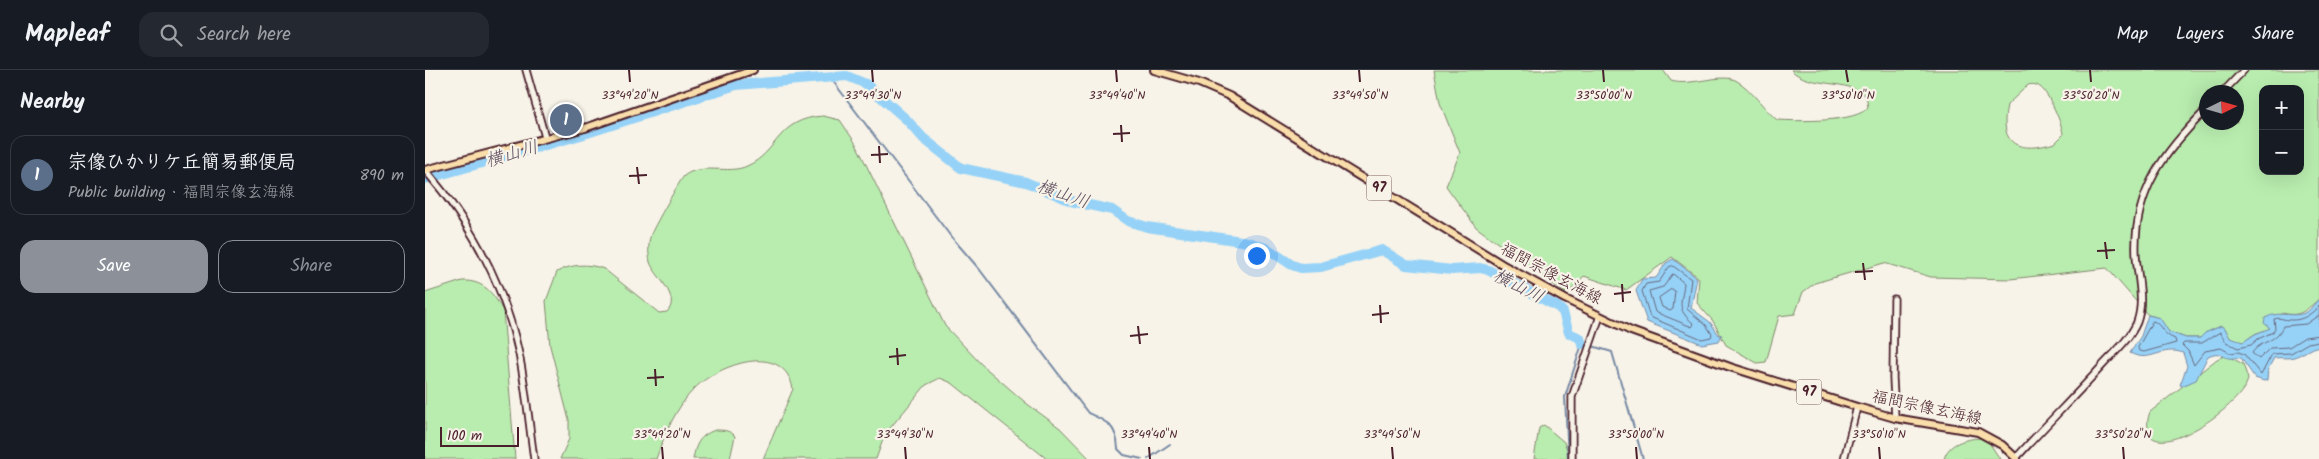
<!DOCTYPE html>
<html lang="en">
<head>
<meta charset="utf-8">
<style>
	:root { --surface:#171b24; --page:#242831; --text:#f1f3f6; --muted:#9ea1a6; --line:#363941; --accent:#8c9099 }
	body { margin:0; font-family:Kalam,"Klee One",sans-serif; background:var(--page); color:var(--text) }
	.controls { position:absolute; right:15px; top:15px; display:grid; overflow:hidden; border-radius:10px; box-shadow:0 5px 20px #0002 }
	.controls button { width:45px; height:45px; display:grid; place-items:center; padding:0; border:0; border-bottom:1px solid var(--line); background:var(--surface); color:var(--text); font:25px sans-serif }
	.compass { position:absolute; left:1774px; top:15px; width:45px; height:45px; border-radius:50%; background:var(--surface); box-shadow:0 5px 20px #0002; rotate:85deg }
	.scale { position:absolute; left:15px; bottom:12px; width:79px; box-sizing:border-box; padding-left:5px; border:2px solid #4a1f2b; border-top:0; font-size:14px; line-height:18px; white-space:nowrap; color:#4a1f2b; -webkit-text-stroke:4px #f7f3e8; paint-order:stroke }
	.you { position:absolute; left:831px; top:185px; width:18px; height:18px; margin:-12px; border:4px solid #fff; border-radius:50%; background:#1a73e8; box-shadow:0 0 0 8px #1a73e833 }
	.badge { display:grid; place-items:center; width:32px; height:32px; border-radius:50%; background:var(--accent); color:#fff; font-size:16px; font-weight:700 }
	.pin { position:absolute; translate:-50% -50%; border:2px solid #fff; box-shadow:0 1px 5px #0006 }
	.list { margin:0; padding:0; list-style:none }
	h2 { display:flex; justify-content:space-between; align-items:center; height:65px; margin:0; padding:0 20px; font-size:21px }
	h2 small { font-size:16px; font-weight:400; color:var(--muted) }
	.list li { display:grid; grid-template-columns:32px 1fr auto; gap:15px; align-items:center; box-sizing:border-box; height:80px; margin:0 10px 10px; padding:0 10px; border:1px solid var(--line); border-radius:15px }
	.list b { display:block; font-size:19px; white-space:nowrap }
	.list p { margin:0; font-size:16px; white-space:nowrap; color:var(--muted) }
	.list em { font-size:16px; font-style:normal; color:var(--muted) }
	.actions { display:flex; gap:10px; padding:15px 20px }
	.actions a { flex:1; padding:11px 0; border:1px solid var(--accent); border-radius:15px; text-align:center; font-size:18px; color:var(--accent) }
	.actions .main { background:var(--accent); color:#fff }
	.icon { flex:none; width:28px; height:28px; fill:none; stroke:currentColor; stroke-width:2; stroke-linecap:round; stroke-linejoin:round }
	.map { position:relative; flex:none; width:1894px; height:389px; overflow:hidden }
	header { display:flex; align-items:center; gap:30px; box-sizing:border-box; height:70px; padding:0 25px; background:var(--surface); border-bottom:1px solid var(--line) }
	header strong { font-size:24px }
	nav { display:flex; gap:28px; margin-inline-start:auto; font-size:18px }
	.search { width:350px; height:45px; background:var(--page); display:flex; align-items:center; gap:12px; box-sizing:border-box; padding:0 18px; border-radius:15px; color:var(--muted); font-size:19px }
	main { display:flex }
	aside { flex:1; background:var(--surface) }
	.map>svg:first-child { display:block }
	.green { fill:#b9edaf; stroke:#82866d; fill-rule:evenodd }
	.water { fill:#96d2f7; stroke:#788aa5 }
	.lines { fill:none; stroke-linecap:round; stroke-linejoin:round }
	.shore { stroke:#68677d; stroke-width:1 }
	.stream { stroke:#788aa5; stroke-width:2 }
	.river { stroke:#96d2f7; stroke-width:10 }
	.secondary-casing { stroke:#4a1f2b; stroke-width:9 }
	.primary-casing { stroke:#4a1f2b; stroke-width:10 }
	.secondary { stroke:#f7f3e8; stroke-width:5.5 }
	.primary { stroke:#f9deab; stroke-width:6 }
	.ticks { fill:none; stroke:#4a1f2b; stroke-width:2 }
	.labels { text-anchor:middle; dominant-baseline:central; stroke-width:4.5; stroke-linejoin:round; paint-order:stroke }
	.shield { fill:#f7f3e8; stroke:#7e5f64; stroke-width:1 }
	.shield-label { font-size:15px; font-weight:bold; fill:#4a1f2b }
	.street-label { font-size:16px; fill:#4a1f2b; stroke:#f7f3e8 }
	.water-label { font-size:18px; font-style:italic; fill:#5d4c5e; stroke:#f7f3e8 }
	.ticks-label { font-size:12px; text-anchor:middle; fill:#4a1f2b; stroke:#f7f3e8; stroke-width:4.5; stroke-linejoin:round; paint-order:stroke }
</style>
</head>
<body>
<header>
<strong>Mapleaf</strong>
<div class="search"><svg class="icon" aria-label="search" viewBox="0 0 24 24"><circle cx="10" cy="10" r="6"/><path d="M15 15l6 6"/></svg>Search here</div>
<nav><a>Map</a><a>Layers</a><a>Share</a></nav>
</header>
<main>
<aside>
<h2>Nearby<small></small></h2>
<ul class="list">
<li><span class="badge" style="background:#5c6f8a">1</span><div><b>宗像ひかりケ丘簡易郵便局</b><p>Public building · 福間宗像玄海線</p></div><em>890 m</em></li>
</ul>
<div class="actions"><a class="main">Save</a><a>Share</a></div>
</aside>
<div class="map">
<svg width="1894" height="389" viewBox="0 0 1894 389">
	<rect width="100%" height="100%" fill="#f7f3e8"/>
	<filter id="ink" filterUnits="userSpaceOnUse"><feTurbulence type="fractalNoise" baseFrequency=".02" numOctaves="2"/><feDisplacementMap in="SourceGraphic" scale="10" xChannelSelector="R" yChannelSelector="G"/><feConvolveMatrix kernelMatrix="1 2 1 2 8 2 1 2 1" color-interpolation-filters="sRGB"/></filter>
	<g filter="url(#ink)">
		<path class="green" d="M1009,0H1238L1246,11C1265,17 1298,2 1312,11C1326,19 1339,39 1352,50C1370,51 1433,53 1443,37L1441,26C1422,8 1386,19 1366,0H1894V229C1882,239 1875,248 1858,243L1842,254L1845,258C1840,262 1835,261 1830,264C1818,270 1822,277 1804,268L1800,258L1796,256L1780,263L1776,268H1761L1744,262C1734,252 1740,248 1723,245L1682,198L1585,209L1506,207L1459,193L1390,213L1378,222L1370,244L1354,246L1341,292L1332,293L1301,275L1288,251L1272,233L1274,208L1247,187L1201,220L1159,206L1145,221L1140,223L1051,157L1021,116L1035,83L1015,33ZM1603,15C1607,14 1611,14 1615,17C1623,22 1638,55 1638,65L1630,73C1595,83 1573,77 1582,35ZM1838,19H1875V101H1838ZM1782,22H1812V52H1782Z
			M398,46L415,50L431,74L520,256L556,294L601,333L635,358L665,389H622L527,313L515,308L501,315L460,364L451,389H338L368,319C359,270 293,295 270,318C251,337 240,364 231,389H135L144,369V350L125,276L121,231L132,202C146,194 163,193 179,199L234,243L242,242C257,227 229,205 225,192C223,183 223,170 227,162C230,155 255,110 259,106C276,92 303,105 322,96C354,82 351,49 398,46Z
			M37,211C59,210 69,224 78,241L90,389H0V223Z
			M1801,285L1818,294L1823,309C1818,334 1739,389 1724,364C1722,355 1722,350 1725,342L1792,289Z
			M1119,355L1139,372L1146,389H1109L1114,358Z
			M290,360C297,360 305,360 310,366L305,389H268C271,374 274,366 290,360Z
			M1555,368L1563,371L1575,389H1519C1523,373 1540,369 1555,368Z"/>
		<path class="water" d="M1248,189L1272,208L1266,238L1285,252L1294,265H1297L1294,271L1277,274L1222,252L1211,221L1217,209L1231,208L1241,193Z
			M1894,229V276C1884,278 1879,284 1869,287C1862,289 1856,287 1849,288L1843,299L1842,310L1839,311L1830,308L1816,288C1812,287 1807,289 1803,288C1793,285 1795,281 1783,286L1771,310L1757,316L1755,315L1762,296L1758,283C1736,275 1726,294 1705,283L1716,266L1723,245L1735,248L1744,262L1761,268H1775L1780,263L1796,256L1800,258L1805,268L1818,272L1830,264L1845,258L1839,253L1840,248C1855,239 1870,250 1883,241C1887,238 1890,232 1894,229Z"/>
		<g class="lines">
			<path class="shore" d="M1248,196L1266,209L1262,239L1281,255L1287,264L1286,267L1277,269L1225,247L1217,221L1221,214L1234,212L1244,197Z
				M1248,204L1259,213C1257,234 1250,238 1269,254L1267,257L1230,242L1224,221L1238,217Z
				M1247,219L1250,221L1248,239L1245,241L1237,237L1234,228Z
				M1894,236C1886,244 1878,251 1865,250C1859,250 1855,247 1849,249L1850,258L1848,262L1833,269L1826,275L1813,278L1801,272L1795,262L1777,273H1759L1757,275L1763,281L1769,295L1780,281L1796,278L1805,283L1813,282L1819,284L1836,305L1847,284L1866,283L1883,273L1894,271
				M1894,245L1881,254L1858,256C1850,274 1837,269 1827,283L1834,289L1845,278L1864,277L1880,267L1894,265
				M1728,251C1737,254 1736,264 1750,269L1751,273L1719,282L1714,281L1713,278Z"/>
			<path class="stream" d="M404,6L524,164L555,200L663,343C681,351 692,355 693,379L699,385L717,389
				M1167,276L1187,282L1218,389
				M723,389L745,374
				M1143,389L1140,327L1157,274L1162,275"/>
			<path class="river" d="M0,109L156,65L311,15L422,6L441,14L482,50L498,68L536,98L601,112L646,131L687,140L703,151L722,157L823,172L843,179L867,195L876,198L896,197L957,180L981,195L1027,200L1055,198L1063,200L1133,237L1138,242L1144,263L1155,268L1157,274"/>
			<defs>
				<path id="secondary" d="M101,0L120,67
					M1798,22L1819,0
					M0,100C46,153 79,214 94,284C101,318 104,354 109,389
					M1469,229L1468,308L1470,348
					M1591,388C1619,357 1649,327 1677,296C1689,283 1705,269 1712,252C1720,230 1712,206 1711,184C1708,121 1740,81 1782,39
					M1147,389V327L1175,246
					M1419,389L1432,337"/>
				<path id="primary" d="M729,0L774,13L804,26L1080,196L1140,229L1206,261L1305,297L1432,337L1470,348L1553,362L1577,375L1592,389
					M0,100L160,58L328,0"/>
			</defs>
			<use href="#secondary" class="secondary-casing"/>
			<use href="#primary" class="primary-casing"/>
			<use href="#secondary" class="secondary"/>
			<use href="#primary" class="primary"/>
		</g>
	</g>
	<path class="ticks" d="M204,0L205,12M447,0L448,12M691,0L692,12M934,0L935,12M1178,0L1179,12M1421,0L1423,12M1665,0L1666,12M696,55L697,72M688,64L705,63M454,76L455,93M446,85L463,84M212,97L214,114M204,106L222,105M1680,172L1682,189M1672,181L1690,180M1438,193L1440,210M1430,202L1448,201M1197,214L1198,232M1189,224L1206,222M955,235L956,253M947,245L964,243M713,256L715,274M705,266L723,264M472,278L473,295M464,287L481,285M230,299L231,316M222,308L239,307M237,377L238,389M480,377L481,389M724,377L725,389M967,377L968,389M1211,377L1212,389M1454,377L1455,389M1698,377L1699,389"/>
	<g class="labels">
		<g class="shield">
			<rect x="941.5" y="105.5" width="25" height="25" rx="4"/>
			<rect x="1371.5" y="309.5" width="25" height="25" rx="4"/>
		</g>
		<g class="shield-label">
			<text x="954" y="118">97</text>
			<text x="1384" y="322">97</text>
		</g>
		<g class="street-label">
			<text transform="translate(1126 204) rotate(28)">福間宗像玄海線</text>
			<text transform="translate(1502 338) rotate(12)">福間宗像玄海線</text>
		</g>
		<g class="water-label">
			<text transform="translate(87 85) rotate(-16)">横山川</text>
			<text transform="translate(638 125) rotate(19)">横山川</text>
			<text transform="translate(1093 217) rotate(27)">横山川</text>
		</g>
	</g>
	<g class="ticks-label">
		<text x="205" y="29">33°49'20"N</text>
		<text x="448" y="29">33°49'30"N</text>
		<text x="692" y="29">33°49'40"N</text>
		<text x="935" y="29">33°49'50"N</text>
		<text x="1179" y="29">33°50'00"N</text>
		<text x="1423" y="29">33°50'10"N</text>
		<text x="1666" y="29">33°50'20"N</text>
		<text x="237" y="368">33°49'20"N</text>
		<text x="480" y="368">33°49'30"N</text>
		<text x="724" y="368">33°49'40"N</text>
		<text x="967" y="368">33°49'50"N</text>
		<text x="1211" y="368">33°50'00"N</text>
		<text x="1454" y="368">33°50'10"N</text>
		<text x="1698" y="368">33°50'20"N</text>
	</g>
</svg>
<div class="controls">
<button>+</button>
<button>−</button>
</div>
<svg class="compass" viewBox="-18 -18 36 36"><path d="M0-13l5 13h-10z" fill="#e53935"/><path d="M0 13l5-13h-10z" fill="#9ea1a6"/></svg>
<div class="scale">100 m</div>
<div class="you"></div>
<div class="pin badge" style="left:141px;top:50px;background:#5c6f8a">1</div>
</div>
</main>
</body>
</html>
